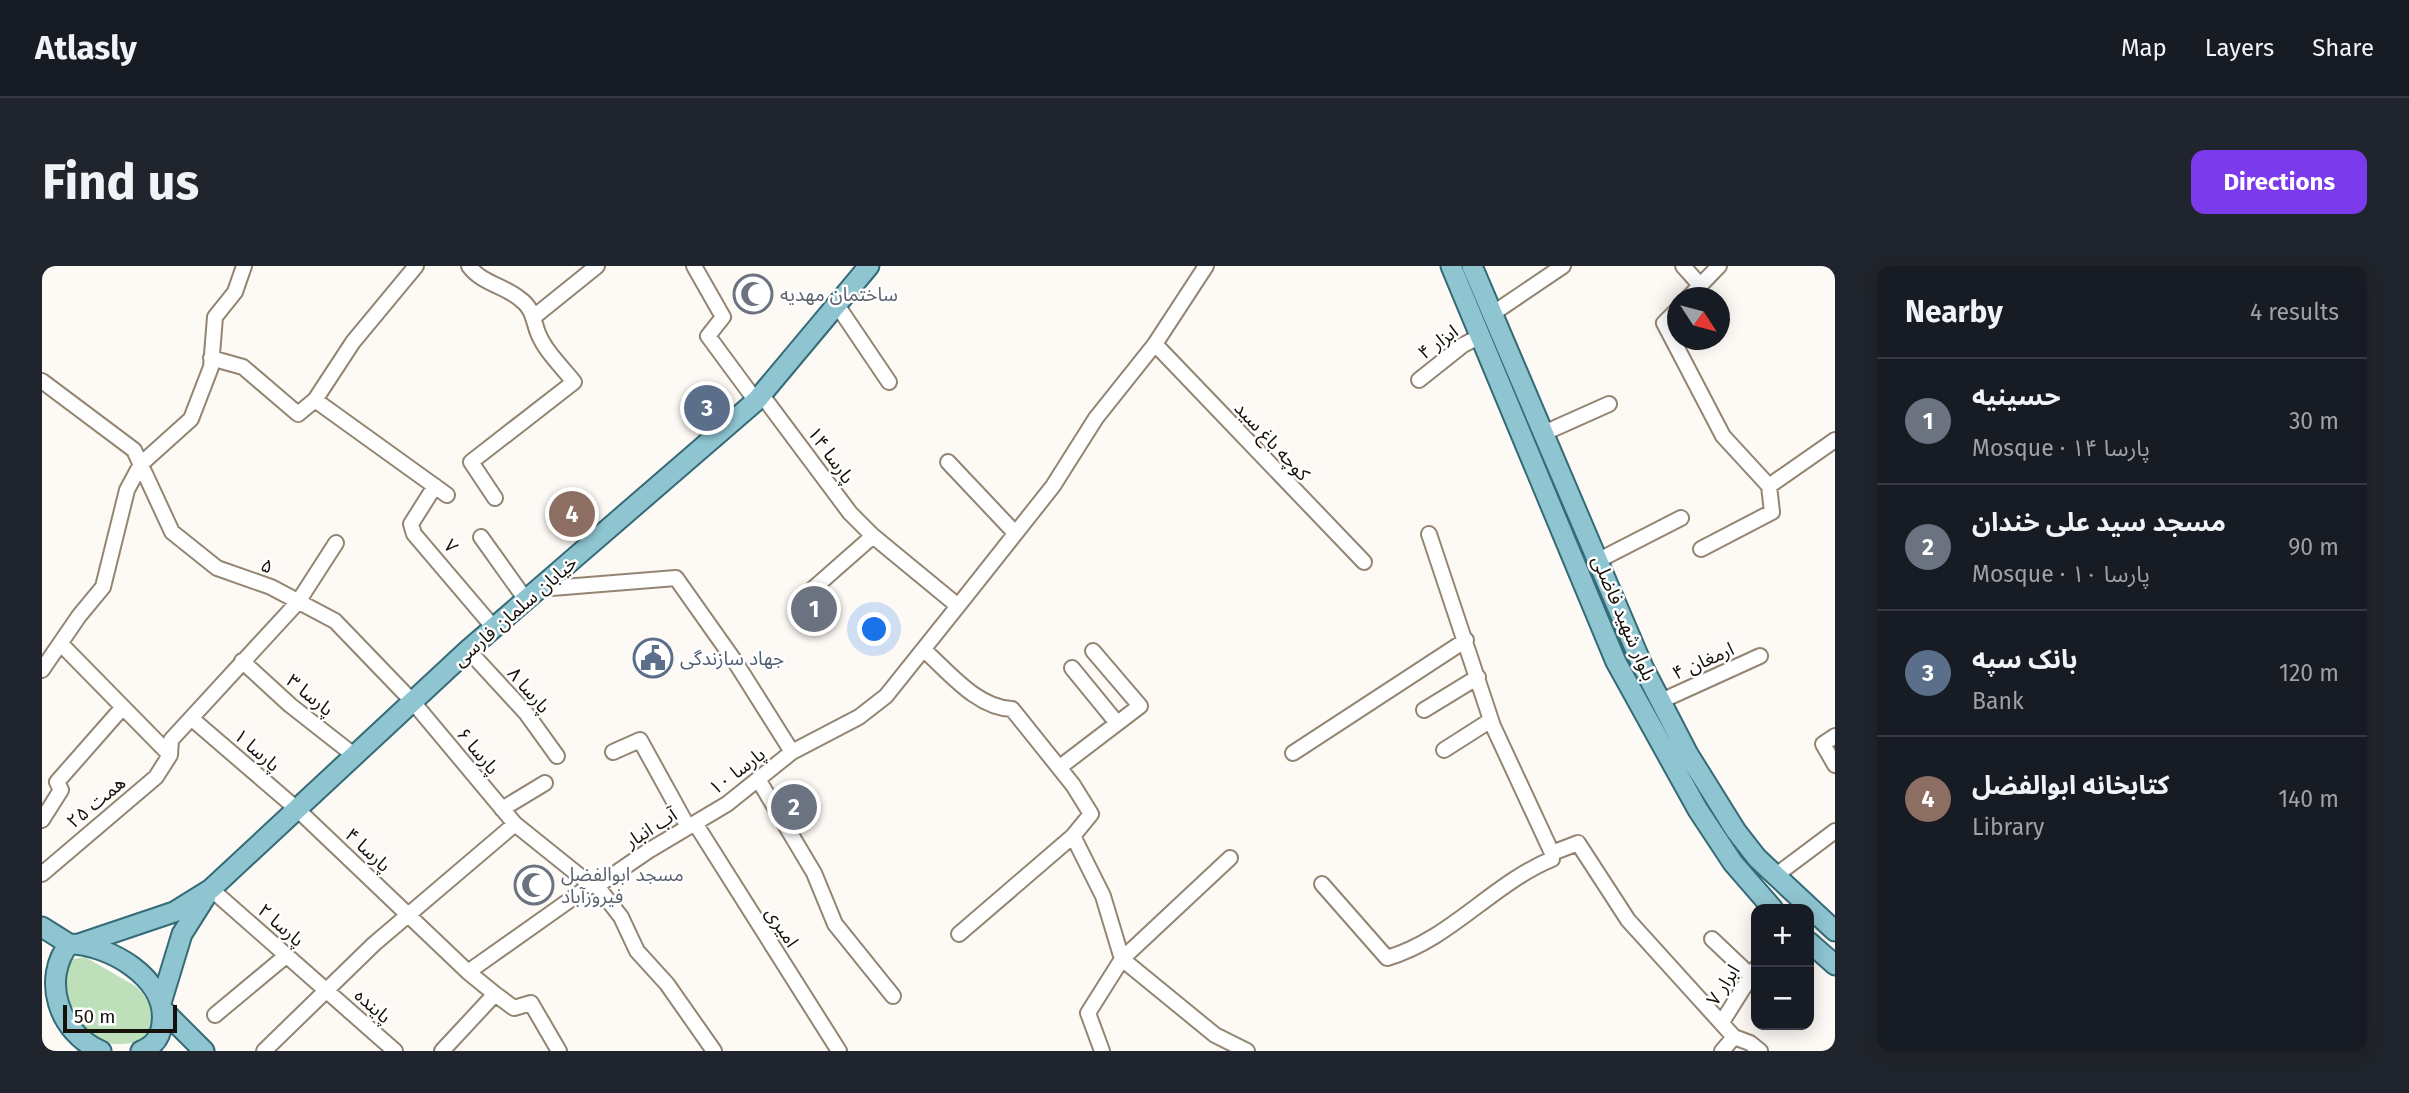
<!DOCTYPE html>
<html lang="en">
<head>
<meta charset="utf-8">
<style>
	:root { --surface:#171b24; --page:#20242c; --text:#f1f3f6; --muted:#9ea1a6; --line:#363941; --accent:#7c3aed }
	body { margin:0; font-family:"Fira Sans","Noto Sans Arabic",sans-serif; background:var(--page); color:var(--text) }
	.controls { position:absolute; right:21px; bottom:21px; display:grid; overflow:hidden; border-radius:14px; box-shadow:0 4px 18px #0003 }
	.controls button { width:63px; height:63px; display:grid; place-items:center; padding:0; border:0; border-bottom:2px solid var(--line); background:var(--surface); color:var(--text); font:35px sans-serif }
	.compass { position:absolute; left:1625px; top:21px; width:63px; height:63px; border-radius:50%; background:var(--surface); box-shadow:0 4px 18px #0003; rotate:126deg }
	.scale { position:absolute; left:21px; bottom:18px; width:114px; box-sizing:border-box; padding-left:7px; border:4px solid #161109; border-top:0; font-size:19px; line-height:24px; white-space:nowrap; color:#161109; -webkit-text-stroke:5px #fff; paint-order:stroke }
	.you { position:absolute; left:833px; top:364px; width:24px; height:24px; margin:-18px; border:5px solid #fff; border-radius:50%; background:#1a73e8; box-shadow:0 0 0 10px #1a73e833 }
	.badge { display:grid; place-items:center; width:46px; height:46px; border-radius:50%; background:var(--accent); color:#fff; font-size:23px; font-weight:700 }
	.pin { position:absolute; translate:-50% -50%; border:4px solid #fff; box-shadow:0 2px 7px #0006 }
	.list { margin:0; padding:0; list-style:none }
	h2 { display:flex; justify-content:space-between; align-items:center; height:91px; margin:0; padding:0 28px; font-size:30px }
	h2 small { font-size:23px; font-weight:400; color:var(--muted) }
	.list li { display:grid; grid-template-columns:46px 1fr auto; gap:21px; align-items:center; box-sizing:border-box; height:126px; padding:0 28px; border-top:2px solid var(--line) }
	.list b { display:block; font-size:26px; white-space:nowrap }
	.list p { margin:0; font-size:23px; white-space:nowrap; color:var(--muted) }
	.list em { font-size:23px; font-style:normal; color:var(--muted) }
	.map { position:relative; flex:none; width:1793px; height:785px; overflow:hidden; border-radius:14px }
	header { display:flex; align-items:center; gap:42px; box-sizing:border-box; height:98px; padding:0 35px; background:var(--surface); border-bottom:2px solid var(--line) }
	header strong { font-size:33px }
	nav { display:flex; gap:38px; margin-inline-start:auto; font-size:24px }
	.intro { display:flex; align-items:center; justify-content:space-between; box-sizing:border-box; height:168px; padding:0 42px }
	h1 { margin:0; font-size:49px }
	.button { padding:18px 32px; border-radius:14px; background:var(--accent); color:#fff; font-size:24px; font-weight:700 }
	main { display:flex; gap:42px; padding:0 42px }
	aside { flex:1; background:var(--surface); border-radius:14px; box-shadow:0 4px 18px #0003 }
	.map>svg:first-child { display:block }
	.green { fill:#bddfba }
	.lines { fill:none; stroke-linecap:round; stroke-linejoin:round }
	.minor-casing { stroke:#948572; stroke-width:18 }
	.major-casing { stroke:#356b77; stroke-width:23 }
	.minor { stroke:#fff; stroke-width:14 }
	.major { stroke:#8fc4d1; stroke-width:19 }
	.labels { text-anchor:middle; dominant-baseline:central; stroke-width:5; stroke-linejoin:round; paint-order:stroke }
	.worship-label { font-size:19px; fill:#5b616d; stroke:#fff; text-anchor:start }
	.street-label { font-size:19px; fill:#161109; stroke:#fff }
	.service-label { font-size:19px; fill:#4e5e75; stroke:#fff; text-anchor:start }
</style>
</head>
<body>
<header>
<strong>Atlasly</strong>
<nav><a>Map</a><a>Layers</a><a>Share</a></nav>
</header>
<div class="intro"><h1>Find us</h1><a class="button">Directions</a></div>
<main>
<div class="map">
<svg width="1793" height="785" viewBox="0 0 1793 785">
	<rect width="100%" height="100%" fill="#fdf9f5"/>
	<path class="green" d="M43,691L95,721L113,742L106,774C64,783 59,777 25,754L13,710L26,694Z"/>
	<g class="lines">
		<defs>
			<path id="minor" d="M427,0C439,17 463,20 478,33C491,42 491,54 496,67C503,85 520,101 532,116L429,196L453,232
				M652,0L681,51L666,70L714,135
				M1641,0L1658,19
				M1646,32L1677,0
				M795,39L847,116
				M1636,43L1622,57L1681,170L1727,220L1730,246L1659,283
				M1450,48L1521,0
				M493,50L555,0
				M1113,78L1322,296
				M169,92L201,101L256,148L273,134L405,229
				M1377,114L1421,79L1439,70
				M0,115L92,184L130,266L175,302L229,321L293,355L371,436L473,558L549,619
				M719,128L808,247L831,270L916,340L844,430L817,451L750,486
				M273,134L311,76L374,0
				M1502,167L1567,138
				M906,196L973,267
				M393,220L369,258L372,268L452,362
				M1727,220L1793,174
				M1387,268L1451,460L1510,587L1536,577L1586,654L1692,771L1708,777L1718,785
				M439,271L484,334
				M1557,294L1639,252
				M756,336L831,270
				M916,340L1011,220L1054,152L1113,78L1164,0
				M19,378L128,489
				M426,384L484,447L515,490
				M882,384C907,406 935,442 970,443L1031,519L1049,548L1031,570L1061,630L1080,693L1046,747L1060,785
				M200,395L248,439L313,490
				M1030,402L1075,457
				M0,404L37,350L61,321L85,224L99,198L149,153L169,101L173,51L193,26L202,0
				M1619,435L1718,390
				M1382,444L1436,411
				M149,452L256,544L426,706L549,619L555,620L606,585L685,538L750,486L692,394L634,312L497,323
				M1793,470L1781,478L1793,499
				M1402,484L1449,454
				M571,486L598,474L646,561
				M1251,487L1424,374
				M128,489L129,474L256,336L294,277
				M1018,501L1098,440L1051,385
				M716,513L772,607L793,658L851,730
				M460,543L503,517
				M0,554L19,524L15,516L81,441
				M653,557L797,785
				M1188,592L1080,693L1173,769L1205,785
				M0,608L114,511L128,489
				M1733,610L1793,565
				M1280,618L1345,692C1409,673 1450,618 1510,593V587
				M555,620L579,651L595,685L625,718L672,785
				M169,623L353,785
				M917,668L1031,570
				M1670,673L1709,710
				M453,728L472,742L489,737L517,785
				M173,749L245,689
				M1680,756L1714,702
				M222,785L332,678L473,558
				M400,785L453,728L426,706
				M1680,785L1692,771"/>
			<path id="major" d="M1409,0L1574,396L1656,544L1691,597L1731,643
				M1430,0L1601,401L1646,488L1694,565L1715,592L1793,665
				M0,661L27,678
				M1767,676L1793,699
				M37,678L132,646L169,623L426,384L714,135L827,0
				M119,737L140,668L164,630
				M120,743L162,785
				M59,785C15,766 0,712 27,678C66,678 126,712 120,757C119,771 112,780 99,785"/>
		</defs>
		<use href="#minor" class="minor-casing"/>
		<use href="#major" class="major-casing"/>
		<use href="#minor" class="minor"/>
		<use href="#major" class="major"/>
	</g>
	<defs>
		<symbol id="mosque-ring" viewBox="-11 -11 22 22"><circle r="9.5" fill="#fff" stroke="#6b7280" stroke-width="1.5"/><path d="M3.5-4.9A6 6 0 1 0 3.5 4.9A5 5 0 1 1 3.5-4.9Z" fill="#6b7280"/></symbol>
		<symbol id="civic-ring" viewBox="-11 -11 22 22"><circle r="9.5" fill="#fff" stroke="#5c6f8a" stroke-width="1.5"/><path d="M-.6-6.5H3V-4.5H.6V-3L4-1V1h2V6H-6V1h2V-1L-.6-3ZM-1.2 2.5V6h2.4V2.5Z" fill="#5c6f8a"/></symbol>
	</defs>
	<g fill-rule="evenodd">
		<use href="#mosque-ring" x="689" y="6" width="44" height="44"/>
		<use href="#civic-ring" x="589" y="370" width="44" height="44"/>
		<use href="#mosque-ring" x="470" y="597" width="44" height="44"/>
	</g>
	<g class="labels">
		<g class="worship-label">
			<text x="738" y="28">ساختمان مهدیه</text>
			<text x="519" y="608">مسجد ابوالفضل<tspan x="519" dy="22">فیروزآباد</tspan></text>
		</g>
		<g class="street-label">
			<text transform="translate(1396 76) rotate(-36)">ابزار ۴</text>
			<text transform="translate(1230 175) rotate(47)">کوچه باغ سید</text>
			<text transform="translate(789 189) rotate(54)">پارسا ۱۴</text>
			<text transform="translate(409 280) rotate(47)">۷</text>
			<text transform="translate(225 300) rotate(21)">۵</text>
			<text transform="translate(473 345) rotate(-41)">خیابان سلمان فارسی</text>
			<text transform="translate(1582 352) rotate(67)">بلوار شهید فاضلی</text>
			<text transform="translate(1661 395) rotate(-24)">ارمغان ۴</text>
			<text transform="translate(487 424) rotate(49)">پارسا ۸</text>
			<text transform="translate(268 429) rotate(39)">پارسا ۳</text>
			<text transform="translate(215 484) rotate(41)">پارسا ۱</text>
			<text transform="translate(436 485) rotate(50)">پارسا ۶</text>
			<text transform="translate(695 505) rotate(-37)">پارسا ۱۰</text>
			<text transform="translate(54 536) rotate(-40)">همت ۲۵</text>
			<text transform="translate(609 562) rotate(-32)">آب انبار</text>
			<text transform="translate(326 584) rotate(43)">پارسا ۴</text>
			<text transform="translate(239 659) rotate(41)">پارسا ۲</text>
			<text transform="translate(740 661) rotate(57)">امیری</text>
			<text transform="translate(1681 719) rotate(-57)">ابرار ۷</text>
			<text transform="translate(331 740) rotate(42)">پاینده</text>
		</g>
		<g class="service-label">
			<text x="638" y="392">جهاد سازندگی</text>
		</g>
	</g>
</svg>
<div class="controls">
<button>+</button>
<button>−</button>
</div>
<svg class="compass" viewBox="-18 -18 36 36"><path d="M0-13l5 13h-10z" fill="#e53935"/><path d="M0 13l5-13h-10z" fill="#9ea1a6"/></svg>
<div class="scale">50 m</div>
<div class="you"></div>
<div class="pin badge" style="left:772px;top:343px;background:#6b7280">1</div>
<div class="pin badge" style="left:752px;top:541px;background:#6b7280">2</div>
<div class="pin badge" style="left:665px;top:142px;background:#5c6f8a">3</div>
<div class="pin badge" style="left:530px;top:248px;background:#8d6e63">4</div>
</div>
<aside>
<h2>Nearby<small>4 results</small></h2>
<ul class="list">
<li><span class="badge" style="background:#6b7280">1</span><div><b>حسینیه</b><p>Mosque · پارسا ۱۴</p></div><em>30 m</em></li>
<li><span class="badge" style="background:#6b7280">2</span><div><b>مسجد سید علی خندان</b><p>Mosque · پارسا ۱۰</p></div><em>90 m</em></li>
<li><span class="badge" style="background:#5c6f8a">3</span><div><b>بانک سپه</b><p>Bank</p></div><em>120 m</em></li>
<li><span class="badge" style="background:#8d6e63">4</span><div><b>کتابخانه ابوالفضل</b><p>Library</p></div><em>140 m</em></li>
</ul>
</aside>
</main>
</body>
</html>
